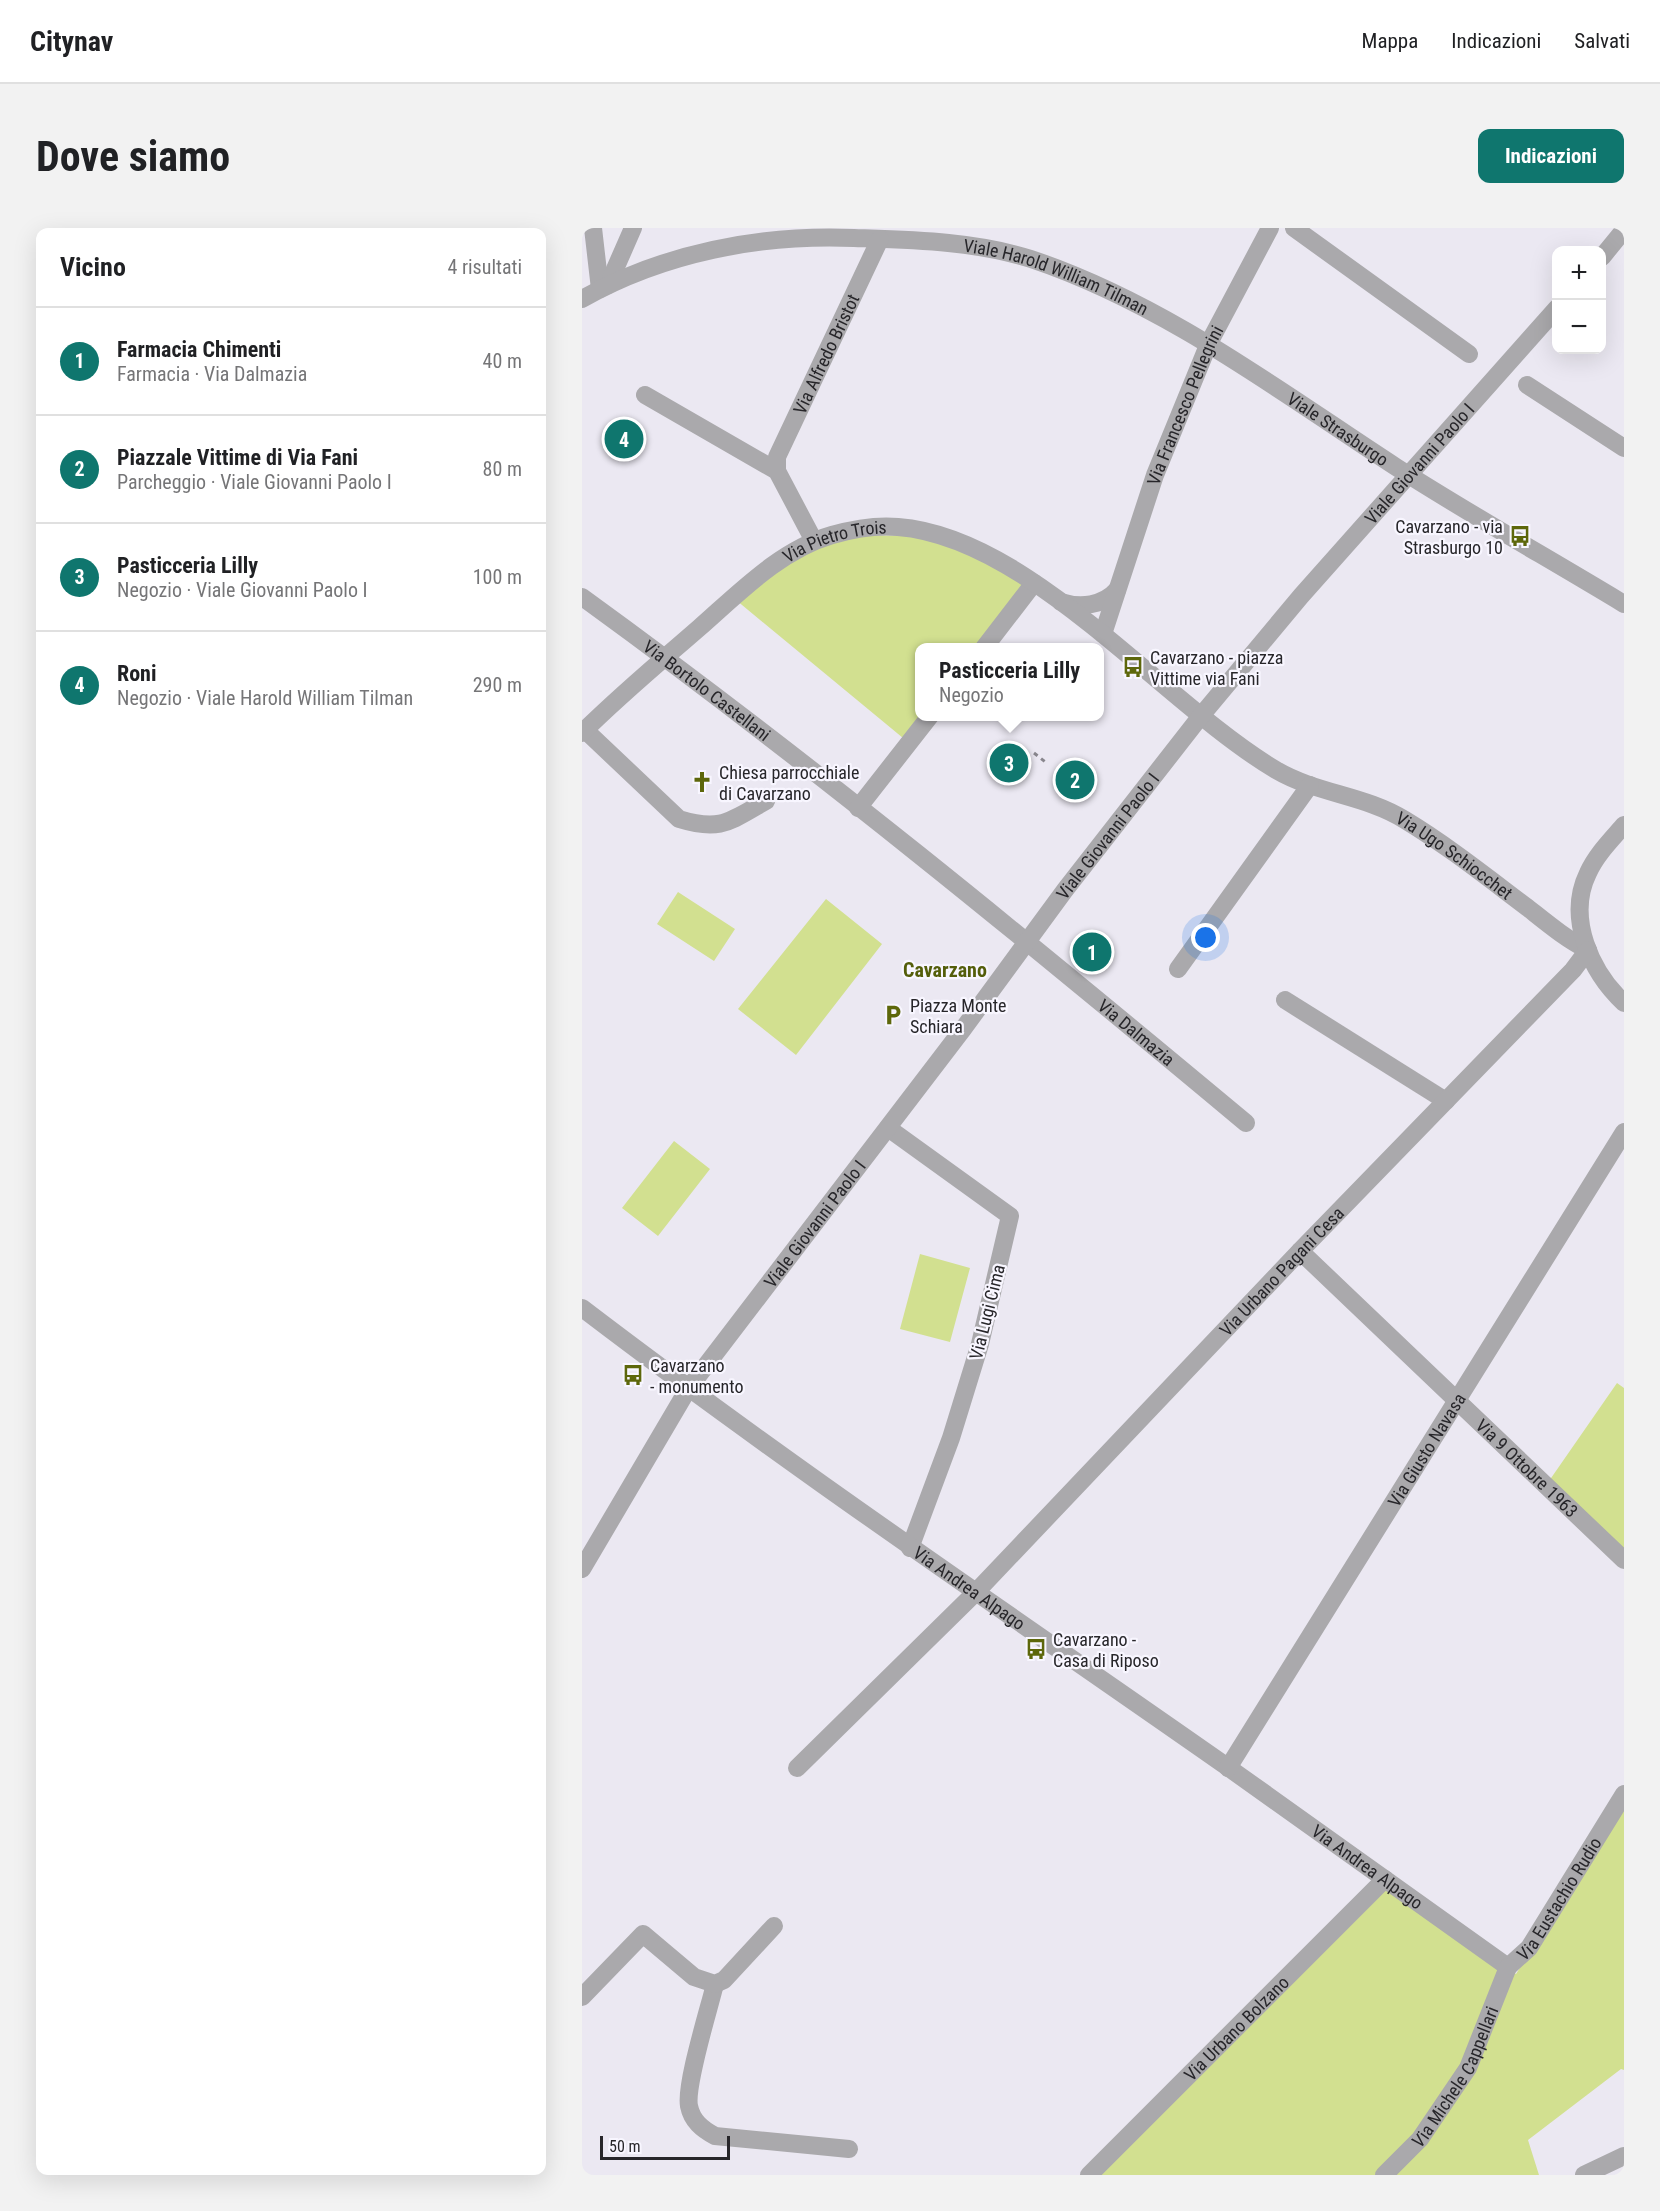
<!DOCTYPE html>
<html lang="it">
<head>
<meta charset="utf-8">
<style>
	:root { --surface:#fff; --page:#f2f2f2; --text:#202124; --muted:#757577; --line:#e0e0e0; --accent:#0f766e }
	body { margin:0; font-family:"Roboto Condensed",sans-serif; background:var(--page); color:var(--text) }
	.controls { position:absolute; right:18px; top:18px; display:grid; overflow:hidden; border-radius:12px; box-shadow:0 6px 24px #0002 }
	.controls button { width:54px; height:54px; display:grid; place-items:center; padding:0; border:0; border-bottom:2px solid var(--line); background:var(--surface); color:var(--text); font:30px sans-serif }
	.scale { position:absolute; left:18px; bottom:15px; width:130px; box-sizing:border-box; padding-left:6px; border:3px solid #27262a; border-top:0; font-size:16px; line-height:21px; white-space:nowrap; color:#27262a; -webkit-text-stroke:4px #f8f6ff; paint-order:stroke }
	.you { position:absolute; left:624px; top:710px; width:21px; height:21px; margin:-15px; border:4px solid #fff; border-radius:50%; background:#1a73e8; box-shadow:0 0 0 9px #1a73e833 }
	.badge { display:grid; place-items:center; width:39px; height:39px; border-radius:50%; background:var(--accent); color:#fff; font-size:20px; font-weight:700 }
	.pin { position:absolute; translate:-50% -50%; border:3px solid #fff; box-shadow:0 2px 6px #0006 }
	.popup { position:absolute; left:333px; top:415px; width:189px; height:78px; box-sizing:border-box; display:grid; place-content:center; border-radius:12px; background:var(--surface); filter:drop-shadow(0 2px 4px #0005); font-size:20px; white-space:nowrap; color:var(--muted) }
	.popup b { font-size:22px; color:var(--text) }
	.popup::after { content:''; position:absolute; left:50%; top:100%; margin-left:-12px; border:12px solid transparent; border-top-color:var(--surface) }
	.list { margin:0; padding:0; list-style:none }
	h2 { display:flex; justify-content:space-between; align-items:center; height:78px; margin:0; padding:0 24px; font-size:26px }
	h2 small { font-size:20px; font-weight:400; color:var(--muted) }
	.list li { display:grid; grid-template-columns:39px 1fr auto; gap:18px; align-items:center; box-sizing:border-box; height:108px; padding:0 24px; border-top:2px solid var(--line) }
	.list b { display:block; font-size:22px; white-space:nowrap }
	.list p { margin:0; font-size:20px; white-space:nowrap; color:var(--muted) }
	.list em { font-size:20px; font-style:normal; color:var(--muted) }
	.map { position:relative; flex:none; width:1042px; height:1947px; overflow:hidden; border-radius:12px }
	header { display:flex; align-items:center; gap:36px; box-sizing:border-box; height:84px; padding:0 30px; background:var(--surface); border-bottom:2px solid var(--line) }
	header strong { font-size:28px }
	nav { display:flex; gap:33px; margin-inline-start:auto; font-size:21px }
	.intro { display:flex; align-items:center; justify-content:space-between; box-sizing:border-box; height:144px; padding:0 36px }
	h1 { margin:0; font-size:42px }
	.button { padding:15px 27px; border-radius:12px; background:var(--accent); color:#fff; font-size:21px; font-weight:700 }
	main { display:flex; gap:36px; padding:0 36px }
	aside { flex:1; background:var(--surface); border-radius:12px; box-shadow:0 6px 24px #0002 }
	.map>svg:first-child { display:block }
	.green { fill:#d2e090 }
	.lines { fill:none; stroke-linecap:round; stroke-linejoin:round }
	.path { stroke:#88868d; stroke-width:3; stroke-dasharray:4.5 4.5; stroke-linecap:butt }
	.minor { stroke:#aaa9ac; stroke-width:18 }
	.labels { text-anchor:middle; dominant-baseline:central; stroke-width:4.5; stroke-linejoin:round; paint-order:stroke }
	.street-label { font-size:18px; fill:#27262a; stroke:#f8f6ff }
	.poi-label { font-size:18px; fill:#27262a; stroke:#f8f6ff; text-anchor:start }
	.neighbourhood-label { font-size:20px; font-weight:bold; fill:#545e0b; stroke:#f8f6ff }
</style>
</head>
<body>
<header>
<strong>Citynav</strong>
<nav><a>Mappa</a><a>Indicazioni</a><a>Salvati</a></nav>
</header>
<div class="intro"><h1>Dove siamo</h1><a class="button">Indicazioni</a></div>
<main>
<aside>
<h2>Vicino<small>4 risultati</small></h2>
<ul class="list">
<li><span class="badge">1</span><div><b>Farmacia Chimenti</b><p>Farmacia · Via Dalmazia</p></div><em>40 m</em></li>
<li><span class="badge">2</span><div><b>Piazzale Vittime di Via Fani</b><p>Parcheggio · Viale Giovanni Paolo I</p></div><em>80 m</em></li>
<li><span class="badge">3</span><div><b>Pasticceria Lilly</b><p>Negozio · Viale Giovanni Paolo I</p></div><em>100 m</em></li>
<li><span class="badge">4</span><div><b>Roni</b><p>Negozio · Viale Harold William Tilman</p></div><em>290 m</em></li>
</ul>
</aside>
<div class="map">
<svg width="1042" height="1947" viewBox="0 0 1042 1947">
	<rect width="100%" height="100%" fill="#ebe8f2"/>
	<path class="green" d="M234,307L374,308L444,355L393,419L337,420V488L321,510L154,372Z
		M96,664L153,701L132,733L75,696Z
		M244,671L300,716L214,827L156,781Z
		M92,913L128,941L76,1008L40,980Z
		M338,1026L388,1040L368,1114L318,1101Z
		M1035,1155L1042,1160V1328L967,1253Z
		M1042,1576V1842L1039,1841L946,1912L957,1947H498L803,1646L934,1746Z"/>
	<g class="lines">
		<path class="path" d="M452,525L466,536"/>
		<g class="minor">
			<path d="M11,0L18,61"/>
			<path d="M712,0L887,126"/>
			<path d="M1020,29L1042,2"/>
			<path d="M26,57L51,0"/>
			<path id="s1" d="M0,71C81,25 179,6 272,10C331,12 392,13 449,31C583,76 697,163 814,239C889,287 966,330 1042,376"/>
			<path d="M945,157L1042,220"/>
			<path d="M63,167L195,243L232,313"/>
			<path id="s2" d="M195,243V229L298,11"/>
			<path id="s3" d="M0,369C229,535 447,714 664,895"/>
			<path d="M479,374C498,380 521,378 535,362"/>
			<path id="s4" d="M521,406L573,247L627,115L688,0"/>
			<path d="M402,420L452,355"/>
			<path d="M3,502L97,591C139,604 148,593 184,573"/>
			<path id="s5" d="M0,505C37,468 78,434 117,400C157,365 198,322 250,307C271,301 295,297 316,299C448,309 581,475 694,542C735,566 783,567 823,592C866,618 906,650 946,680C965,695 984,711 1006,722"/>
			<path d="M276,580L348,488"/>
			<path d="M1042,597C1029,612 1014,627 1006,645C984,690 1009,744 1042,775"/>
			<path d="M596,741L728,557"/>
			<path d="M703,772L864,873"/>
			<path d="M306,900L428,988L398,1116L369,1210L328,1320"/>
			<path id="s6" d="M718,1023L1042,1332"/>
			<path id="s7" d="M0,1080C211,1241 430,1388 647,1540C740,1606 833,1672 926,1739"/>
			<path id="s8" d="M0,1341L106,1161L381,801L483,662L618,489L719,368L975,80"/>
			<path id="s9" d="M215,1540L394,1364L718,1023L991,742L1006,722"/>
			<path id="s10" d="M646,1540L1042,904"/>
			<path id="s11" d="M926,1739L947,1720L1042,1566"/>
			<path d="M133,1756C127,1781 103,1857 107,1878C110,1893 120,1901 133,1908L267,1921"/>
			<path d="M0,1769L61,1706L112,1749L133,1756L142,1752L192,1698"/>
			<path id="s12" d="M507,1947L803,1651"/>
			<path id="s13" d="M802,1947L838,1911L886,1840L926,1739"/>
			<path d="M1002,1947L1042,1928"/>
		</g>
	</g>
	<defs>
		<symbol id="bus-bare" viewBox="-9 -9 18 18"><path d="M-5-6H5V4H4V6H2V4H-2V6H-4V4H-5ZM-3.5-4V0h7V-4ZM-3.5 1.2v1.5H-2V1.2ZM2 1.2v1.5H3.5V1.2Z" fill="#5d670b" stroke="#f8f6ff" stroke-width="2.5" paint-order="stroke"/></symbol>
		<symbol id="church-bare" viewBox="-9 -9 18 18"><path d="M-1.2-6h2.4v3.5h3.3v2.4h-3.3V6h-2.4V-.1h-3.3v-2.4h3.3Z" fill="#5d670b" stroke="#f8f6ff" stroke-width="2.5" paint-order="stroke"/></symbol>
		<symbol id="parking-bare" viewBox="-9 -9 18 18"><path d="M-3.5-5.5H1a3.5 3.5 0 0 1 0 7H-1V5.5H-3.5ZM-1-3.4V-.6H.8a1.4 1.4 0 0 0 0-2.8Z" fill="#5d670b" stroke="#f8f6ff" stroke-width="2.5" paint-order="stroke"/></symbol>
	</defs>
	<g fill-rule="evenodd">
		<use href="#bus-bare" x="923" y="293" width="30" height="30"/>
		<use href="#bus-bare" x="536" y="424" width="30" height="30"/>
		<use href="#church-bare" x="105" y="539" width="30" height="30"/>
		<use href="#parking-bare" x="296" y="772" width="30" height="30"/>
		<use href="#bus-bare" x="36" y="1132" width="30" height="30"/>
		<use href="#bus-bare" x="439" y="1406" width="30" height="30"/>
	</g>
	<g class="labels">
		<g class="street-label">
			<text stroke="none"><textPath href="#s1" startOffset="490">Viale Harold William Tilman</textPath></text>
			<text stroke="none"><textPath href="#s2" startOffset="128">Via Alfredo Bristot</textPath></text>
			<text stroke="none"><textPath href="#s4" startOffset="243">Via Francesco Pellegrini</textPath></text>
			<text stroke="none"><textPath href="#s1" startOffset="813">Viale Strasburgo</textPath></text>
			<text stroke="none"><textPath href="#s8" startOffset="1389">Viale Giovanni Paolo I</textPath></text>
			<text stroke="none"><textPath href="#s5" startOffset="322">Via Pietro Trois</textPath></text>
			<text stroke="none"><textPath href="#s3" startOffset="156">Via Bortolo Castellani</textPath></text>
			<text stroke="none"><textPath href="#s8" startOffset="903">Viale Giovanni Paolo I</textPath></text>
			<text stroke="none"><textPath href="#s5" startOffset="1042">Via Ugo Schiocchet</textPath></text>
			<text stroke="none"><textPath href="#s3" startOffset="705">Via Dalmazia</textPath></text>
			<text stroke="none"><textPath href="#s8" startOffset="417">Viale Giovanni Paolo I</textPath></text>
			<text stroke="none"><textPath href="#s9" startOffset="694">Via Urbano Pagani Cesa</textPath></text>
			<text transform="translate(405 1084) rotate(-76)">Via Lugi Cima</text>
			<text stroke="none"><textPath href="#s10" startOffset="375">Via Giusto Navasa</textPath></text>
			<text stroke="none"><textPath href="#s6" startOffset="314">Via 9 Ottobre 1963</textPath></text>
			<text stroke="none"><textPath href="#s7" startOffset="478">Via Andrea Alpago</textPath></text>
			<text stroke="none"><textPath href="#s7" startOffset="964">Via Andrea Alpago</textPath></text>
			<text stroke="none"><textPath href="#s11" startOffset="86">Via Eustachio Rudio</textPath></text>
			<text stroke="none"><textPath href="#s12" startOffset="208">Via Urbano Bolzano</textPath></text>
			<text stroke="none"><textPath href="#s13" startOffset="123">Via Michele Cappellari</textPath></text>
		</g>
		<g class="poi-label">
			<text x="921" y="298" text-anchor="end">Cavarzano - via<tspan x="921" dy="21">Strasburgo 10</tspan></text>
			<text x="568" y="429">Cavarzano - piazza<tspan x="568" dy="21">Vittime via Fani</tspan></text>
			<text x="137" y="544">Chiesa parrocchiale<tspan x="137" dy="21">di Cavarzano</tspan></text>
			<text x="328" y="777">Piazza Monte<tspan x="328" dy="21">Schiara</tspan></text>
			<text x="68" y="1137">Cavarzano<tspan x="68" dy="21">- monumento</tspan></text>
			<text x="471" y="1411">Cavarzano -<tspan x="471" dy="21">Casa di Riposo</tspan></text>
		</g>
		<g class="neighbourhood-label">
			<text x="363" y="742">Cavarzano</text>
		</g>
	</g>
</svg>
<div class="controls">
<button>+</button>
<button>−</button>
</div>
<div class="scale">50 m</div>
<div class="you"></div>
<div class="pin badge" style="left:510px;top:724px">1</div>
<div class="pin badge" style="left:493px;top:552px">2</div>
<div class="pin badge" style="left:427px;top:535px">3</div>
<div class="popup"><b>Pasticceria Lilly</b>Negozio</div>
<div class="pin badge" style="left:42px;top:211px">4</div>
</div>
</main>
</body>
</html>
